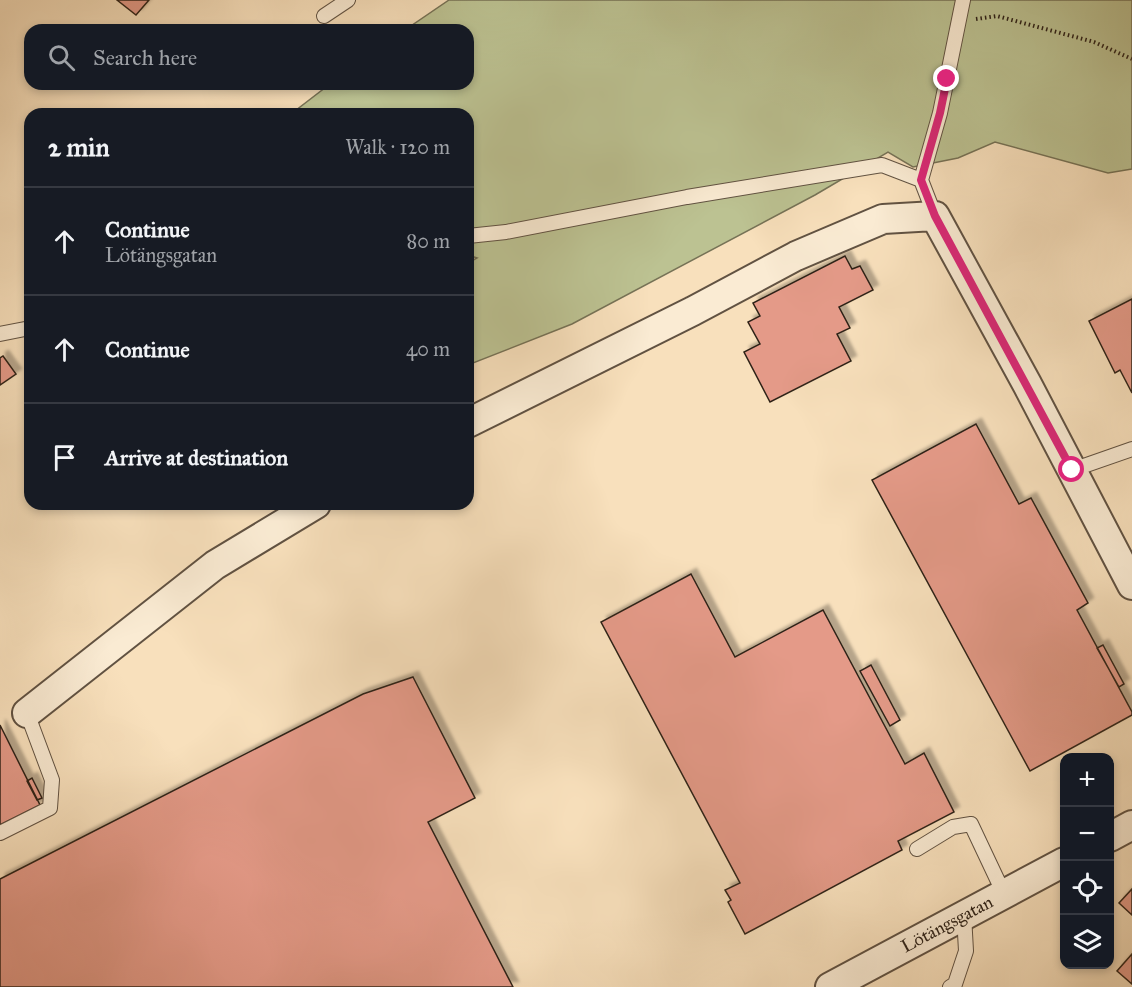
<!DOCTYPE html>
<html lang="en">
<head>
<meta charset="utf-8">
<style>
	:root { --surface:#171b24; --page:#20242c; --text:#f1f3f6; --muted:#9ea1a6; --line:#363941 }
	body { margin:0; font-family:"IM FELL Great Primer",serif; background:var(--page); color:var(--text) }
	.controls { position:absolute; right:18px; bottom:18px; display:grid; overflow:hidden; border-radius:12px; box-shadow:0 3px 9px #0003 }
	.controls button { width:54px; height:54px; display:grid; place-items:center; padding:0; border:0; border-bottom:2px solid var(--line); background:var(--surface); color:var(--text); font:30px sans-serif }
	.stop { position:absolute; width:18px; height:18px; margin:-14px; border:4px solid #db2777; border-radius:50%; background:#fff }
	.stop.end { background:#db2777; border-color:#fff; box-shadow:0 2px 6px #0008 }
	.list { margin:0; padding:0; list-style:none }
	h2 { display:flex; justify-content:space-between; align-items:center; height:78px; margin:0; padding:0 24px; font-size:26px }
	h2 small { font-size:20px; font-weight:400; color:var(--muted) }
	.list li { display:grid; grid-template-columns:39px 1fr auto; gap:18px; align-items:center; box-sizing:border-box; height:108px; padding:0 24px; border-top:2px solid var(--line) }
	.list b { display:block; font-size:22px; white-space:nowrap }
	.list p { margin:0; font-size:20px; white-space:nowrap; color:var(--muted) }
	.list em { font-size:20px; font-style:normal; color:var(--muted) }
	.icon { flex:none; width:33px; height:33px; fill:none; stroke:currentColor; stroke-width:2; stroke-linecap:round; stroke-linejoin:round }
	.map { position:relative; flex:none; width:1132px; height:987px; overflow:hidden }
	.search { position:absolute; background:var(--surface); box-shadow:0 3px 9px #0003; left:24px; top:24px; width:450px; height:66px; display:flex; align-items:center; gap:15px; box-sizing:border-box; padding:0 21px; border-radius:18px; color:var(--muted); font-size:22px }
	.panel { position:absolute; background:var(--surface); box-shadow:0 3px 9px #0003; left:24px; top:108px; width:450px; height:402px; border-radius:18px }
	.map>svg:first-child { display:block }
	.green { fill:#bcc292; stroke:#767256; stroke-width:1.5 }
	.building { fill:#e49a88; stroke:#2f2319; stroke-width:1.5; filter:url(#shadow) }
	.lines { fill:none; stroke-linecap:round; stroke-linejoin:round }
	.lane-casing { stroke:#615242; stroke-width:16 }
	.street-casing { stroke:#615242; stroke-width:32 }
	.path { stroke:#2f2319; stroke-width:4; stroke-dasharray:1.5 3; stroke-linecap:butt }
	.lane { stroke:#faebd3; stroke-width:14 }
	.street { stroke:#faebd3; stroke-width:28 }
	.route { stroke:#db2777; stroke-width:8 }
	.labels { text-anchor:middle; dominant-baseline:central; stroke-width:4.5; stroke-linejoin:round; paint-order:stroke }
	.street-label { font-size:18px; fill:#2f2319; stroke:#faebd3 }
</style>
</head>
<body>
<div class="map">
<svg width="1132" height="987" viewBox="0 0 1132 987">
	<defs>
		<filter id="shadow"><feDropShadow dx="5.5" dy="-5.5" stdDeviation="1.5" flood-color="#0004"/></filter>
	</defs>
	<rect width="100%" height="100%" fill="#f8e0bc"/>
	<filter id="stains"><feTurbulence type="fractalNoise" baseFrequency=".00333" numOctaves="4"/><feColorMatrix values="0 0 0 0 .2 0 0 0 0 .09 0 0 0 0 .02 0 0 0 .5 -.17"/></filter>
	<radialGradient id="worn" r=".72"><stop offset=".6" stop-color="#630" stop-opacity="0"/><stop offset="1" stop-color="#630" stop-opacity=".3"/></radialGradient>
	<path class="green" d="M449,0H1132V169L1108,173L995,142L958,158L913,167L888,152L815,195L572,324L468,365V263L477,258L468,255V114H291L330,84H468V30H405Z"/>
	<path class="building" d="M117,0H149L136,15Z
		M845,256L852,269L860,266L873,290L839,307L850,328L837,334L851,361L770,402L744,352L760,344L748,322L760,316L753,303Z
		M1132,299V393L1120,370L1115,373L1089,321Z
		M3,356L16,374L0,385V358Z
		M976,424L1019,504L1031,498L1088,603L1077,610L1132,712V715L1030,771L872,480Z
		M691,574L735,657L823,610L905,764L924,753L954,812L898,841L902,850L745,934L728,902L731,900L725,890L740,883L601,622Z
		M1103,645L1124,684L1119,687L1097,648Z
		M871,665L900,720L890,726L860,671Z
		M413,677L475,798L428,822L513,987H0V879L363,694Z
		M0,725L40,805L0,825Z
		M32,778L42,798L37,800L27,781Z
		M1132,889V915L1119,903Z
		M1132,954V984L1117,971Z"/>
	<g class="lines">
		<defs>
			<path id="lane" d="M324,16L348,0
				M921,180L940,113L963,0
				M468,236L506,232L687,197L882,165L921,180L935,216
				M0,334L30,328
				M1072,470L1132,449
				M0,833L50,808L52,780L27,713
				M917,849L953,827L971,824L1004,894
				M950,987L955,984L966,951L964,915"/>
			<path id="street" d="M468,423L693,311L796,256L883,219L935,216L1027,384L1132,585
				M27,713L215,565L316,504
				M1110,837L1132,825
				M830,987L1064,862"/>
		</defs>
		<use href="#lane" class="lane-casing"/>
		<use href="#street" class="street-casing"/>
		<path class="path" d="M976,19L997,16L1094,42L1132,59"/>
		<use href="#lane" class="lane"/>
		<use href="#street" class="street"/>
	</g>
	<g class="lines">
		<path class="route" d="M947,79L940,113L921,180L935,216L1072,470"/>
	</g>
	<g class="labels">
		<g class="street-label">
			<text transform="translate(947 924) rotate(-28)">Lötängsgatan</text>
		</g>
	</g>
	<rect width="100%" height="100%" filter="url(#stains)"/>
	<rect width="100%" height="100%" fill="url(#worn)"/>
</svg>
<div class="controls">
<button>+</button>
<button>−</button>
<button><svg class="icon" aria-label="locate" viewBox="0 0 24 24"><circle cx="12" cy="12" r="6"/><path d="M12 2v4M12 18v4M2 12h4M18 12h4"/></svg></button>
<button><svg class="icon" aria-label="layers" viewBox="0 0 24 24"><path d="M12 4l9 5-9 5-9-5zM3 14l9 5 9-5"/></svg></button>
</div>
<div class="stop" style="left:1072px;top:470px"></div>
<div class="stop end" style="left:947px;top:79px"></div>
<div class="search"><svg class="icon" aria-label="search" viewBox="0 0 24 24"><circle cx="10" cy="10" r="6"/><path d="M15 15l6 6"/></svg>Search here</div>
<section class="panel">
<h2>2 min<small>Walk · 120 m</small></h2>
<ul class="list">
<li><svg class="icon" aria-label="ahead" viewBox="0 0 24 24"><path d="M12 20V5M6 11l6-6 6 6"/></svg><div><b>Continue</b><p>Lötängsgatan</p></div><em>80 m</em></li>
<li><svg class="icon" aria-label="ahead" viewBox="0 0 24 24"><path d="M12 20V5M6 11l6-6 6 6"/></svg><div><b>Continue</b></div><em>40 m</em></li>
<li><svg class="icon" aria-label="arrive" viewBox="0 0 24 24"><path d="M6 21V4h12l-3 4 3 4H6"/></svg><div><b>Arrive at destination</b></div></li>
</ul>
</section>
</div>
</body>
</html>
